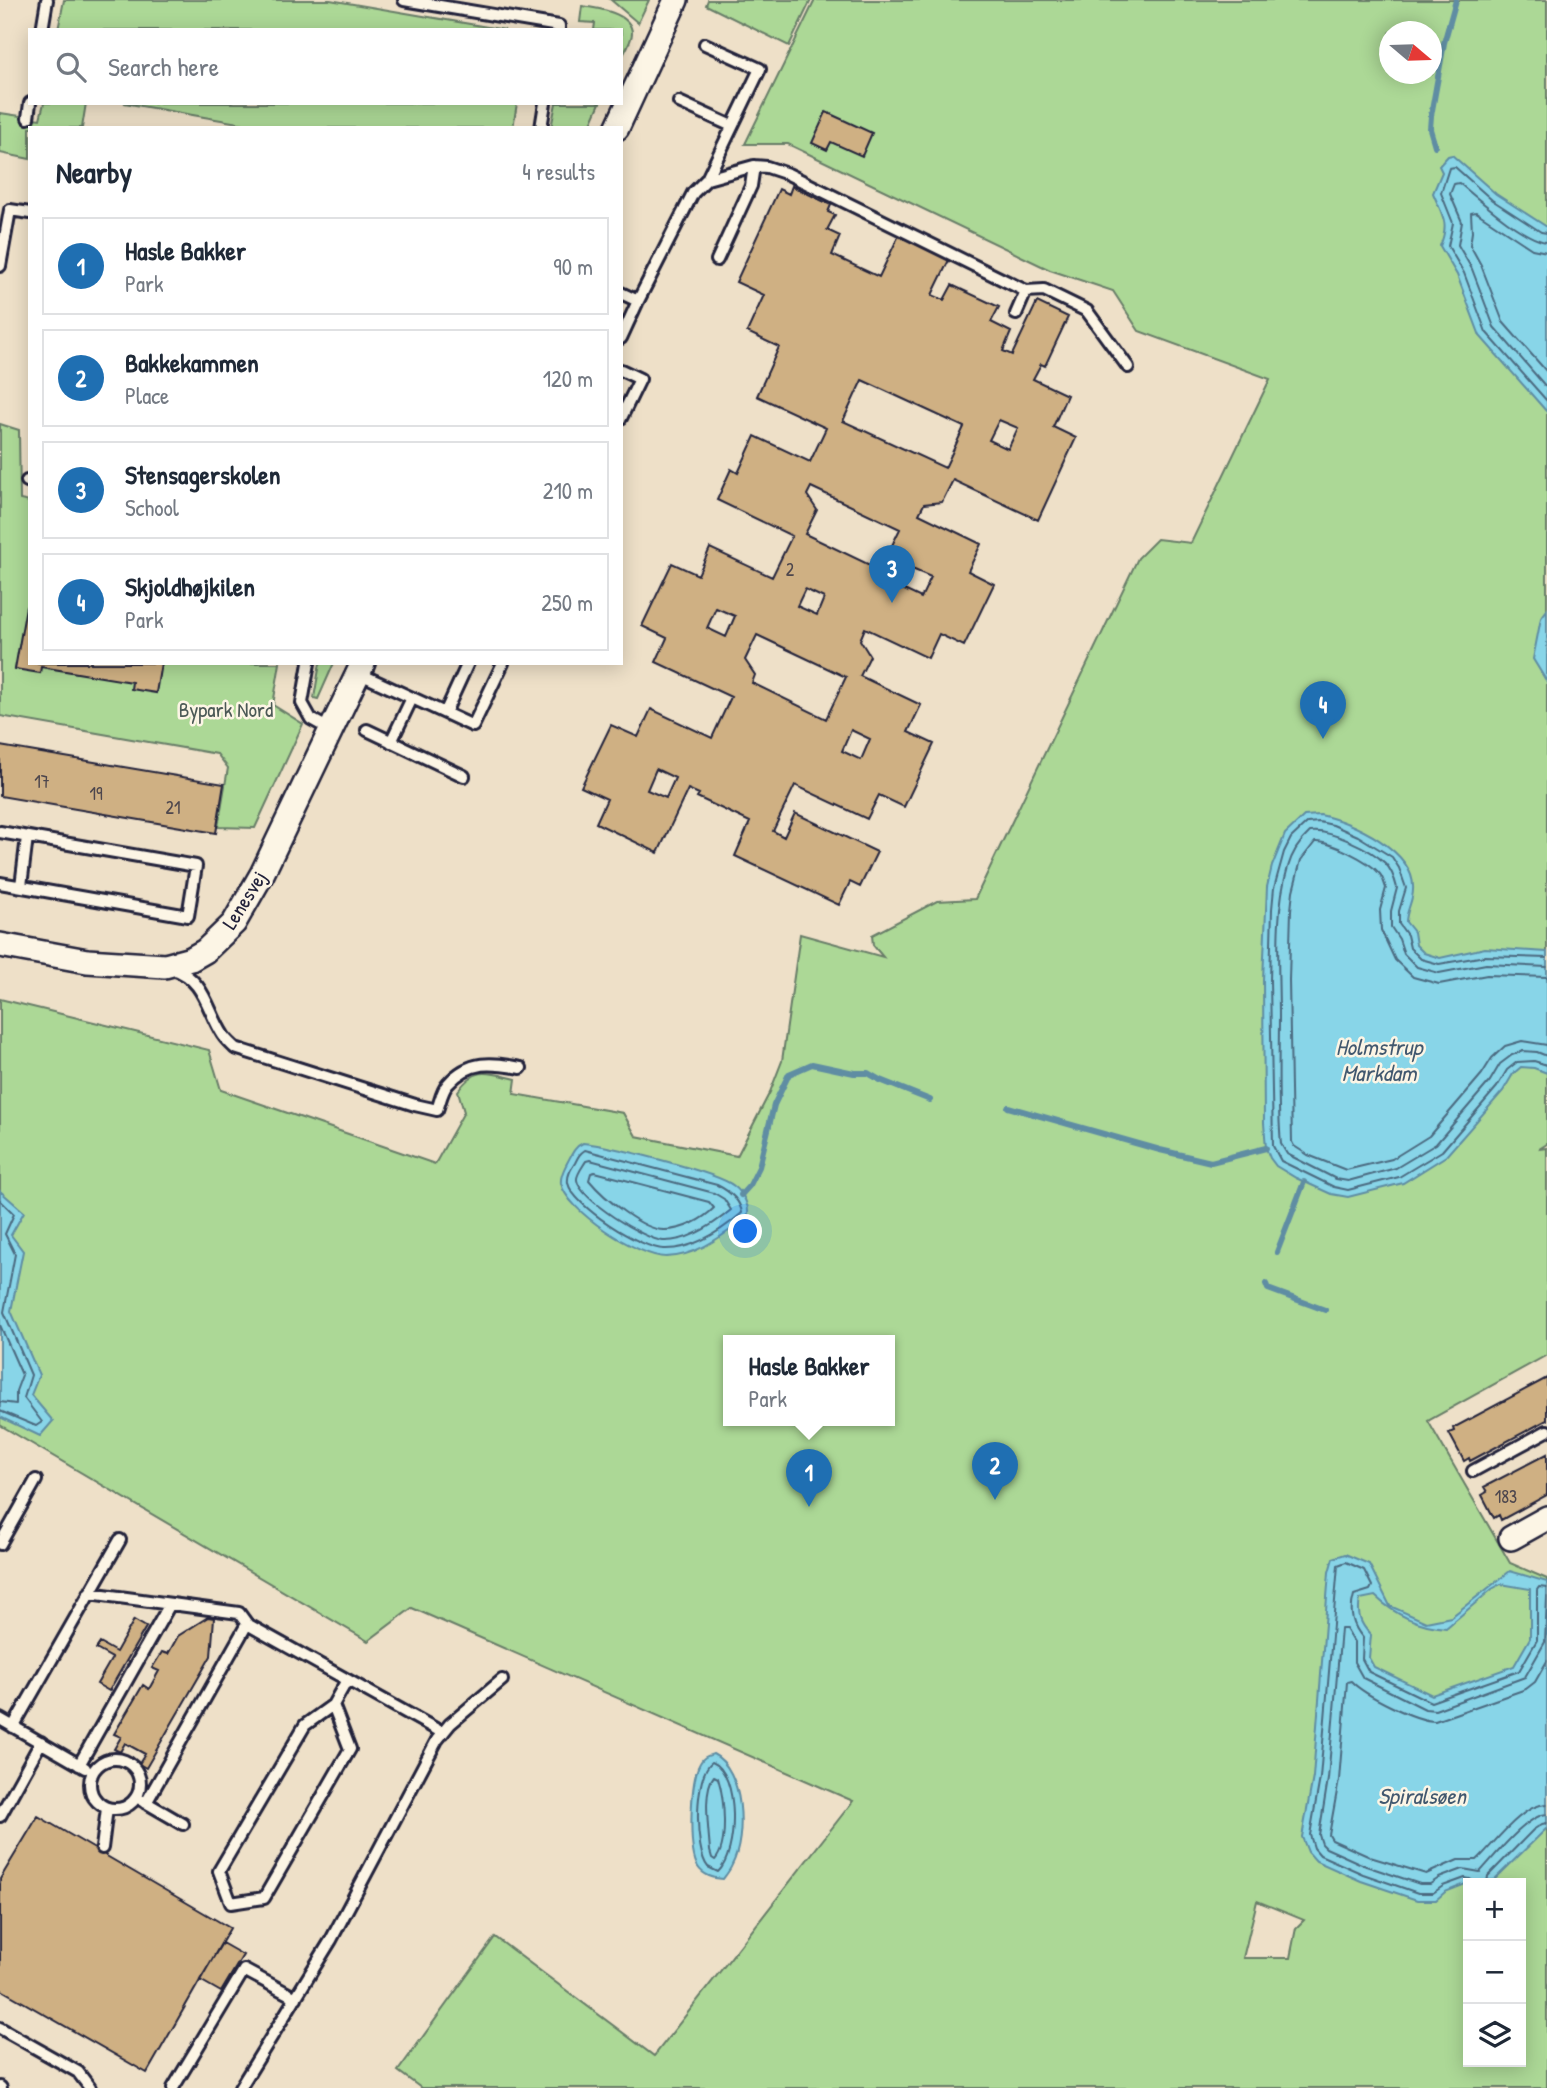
<!DOCTYPE html>
<html lang="en">
<head>
<meta charset="utf-8">
<style>
	:root { --surface:#fff; --page:#f6f6f7; --text:#1f2937; --muted:#747a83; --line:#e0e1e3; --accent:#1f6fb2 }
	body { margin:0; font-family:"Patrick Hand",sans-serif; background:var(--page); color:var(--text) }
	.controls { position:absolute; right:21px; bottom:21px; display:grid; overflow:hidden; border-radius:0px; box-shadow:0 4px 18px #0003 }
	.controls button { width:63px; height:63px; display:grid; place-items:center; padding:0; border:0; border-bottom:2px solid var(--line); background:var(--surface); color:var(--text); font:35px sans-serif }
	.compass { position:absolute; left:1379px; top:21px; width:63px; height:63px; border-radius:50%; background:var(--surface); box-shadow:0 4px 18px #0003; rotate:109deg }
	.you { position:absolute; left:746px; top:1232px; width:24px; height:24px; margin:-18px; border:5px solid #fff; border-radius:50%; background:#1a73e8; box-shadow:0 0 0 10px #1a73e833 }
	.badge { display:grid; place-items:center; width:46px; height:46px; border-radius:50%; background:var(--accent); color:#fff; font-size:23px; font-weight:700 }
	.pin { position:absolute; translate:-50% -58px; filter:drop-shadow(0 2px 4px #0008) }
	.pin::after { content:''; position:absolute; top:37px; width:24px; height:21px; background:inherit; clip-path:polygon(0 0,100% 0,50% 100%) }
	.popup { position:absolute; left:723px; top:1335px; width:172px; height:91px; box-sizing:border-box; display:grid; place-content:center; border-radius:0px; background:var(--surface); filter:drop-shadow(0 2px 5px #0005); font-size:23px; white-space:nowrap; color:var(--muted) }
	.popup b { font-size:26px; color:var(--text) }
	.popup::after { content:''; position:absolute; left:50%; top:100%; margin-left:-14px; border:14px solid transparent; border-top-color:var(--surface) }
	.list { margin:0; padding:0; list-style:none }
	h2 { display:flex; justify-content:space-between; align-items:center; height:91px; margin:0; padding:0 28px; font-size:30px }
	h2 small { font-size:23px; font-weight:400; color:var(--muted) }
	.list li { display:grid; grid-template-columns:46px 1fr auto; gap:21px; align-items:center; box-sizing:border-box; height:98px; margin:0 14px 14px; padding:0 14px; border:2px solid var(--line); border-radius:0px }
	.list b { display:block; font-size:26px; white-space:nowrap }
	.list p { margin:0; font-size:23px; white-space:nowrap; color:var(--muted) }
	.list em { font-size:23px; font-style:normal; color:var(--muted) }
	.icon { flex:none; width:38px; height:38px; fill:none; stroke:currentColor; stroke-width:2; stroke-linecap:round; stroke-linejoin:round }
	.map { position:relative; flex:none; width:1547px; height:2088px; overflow:hidden }
	.search { position:absolute; background:var(--surface); box-shadow:0 4px 18px #0003; left:28px; top:28px; width:595px; height:77px; display:flex; align-items:center; gap:18px; box-sizing:border-box; padding:0 24px; border-radius:0px; color:var(--muted); font-size:26px }
	.panel { position:absolute; background:var(--surface); box-shadow:0 4px 18px #0003; left:28px; top:126px; width:595px; height:539px; border-radius:0px }
	.map>svg:first-child { display:block }
	.green { fill:#acd896; stroke:#677d68; stroke-width:2; fill-rule:evenodd }
	.water { fill:#88d5e8; stroke:#5f8da3; stroke-width:2; fill-rule:evenodd }
	.lines { fill:none; stroke-linecap:round; stroke-linejoin:round }
	.shore { stroke:#4b6a80; stroke-width:2 }
	.stream { stroke:#5f8da3; stroke-width:6 }
	.building { fill:#cfb083; stroke:#22223b; stroke-width:2; fill-rule:evenodd }
	.lane-casing { stroke:#22223b; stroke-width:16 }
	.street-casing { stroke:#22223b; stroke-width:28 }
	.lane { stroke:#fcf5e5; stroke-width:10 }
	.street { stroke:#fcf5e5; stroke-width:23 }
	.labels { text-anchor:middle; dominant-baseline:central; stroke-width:5; stroke-linejoin:round; paint-order:stroke }
	.number-label { font-size:18px; fill:#4d464d }
	.park-label { font-size:21px; fill:#4b5956; stroke:#fcf5e5 }
	.street-label { font-size:21px; fill:#22223b; stroke:#fcf5e5 }
	.water-label { font-size:23px; font-style:italic; fill:#41586f; stroke:#fcf5e5 }
</style>
</head>
<body>
<div class="map">
<svg width="1547" height="2088" viewBox="0 0 1547 2088">
	<rect width="100%" height="100%" fill="#eee0c8"/>
	<filter id="ink" filterUnits="userSpaceOnUse"><feTurbulence type="fractalNoise" baseFrequency=".0143" numOctaves="2"/><feDisplacementMap in="SourceGraphic" scale="14" xChannelSelector="R" yChannelSelector="G"/><feConvolveMatrix kernelMatrix="1 2 1 2 8 2 1 2 1" color-interpolation-filters="sRGB"/></filter>
	<g filter="url(#ink)">
		<path class="green" d="M64,0H330L505,30H58Z
			M611,0H649L638,23Z
			M708,0H811L789,46L706,5Z
			M815,0H1547V1144L1539,1149L1547,1148V1355L1428,1421L1510,1563L1547,1579V2088H421L398,2071L495,1937L654,2056L853,1801L412,1608L368,1641L0,1425V999L209,1050L221,1090L435,1164L464,1112L458,1091C476,1065 490,1073 516,1079L514,1094L623,1113L636,1136L737,1156L770,1092L782,1061L800,934L883,957L873,945L872,935L937,901L975,899L1138,558L1157,539L1191,543L1270,379L1139,331L1113,291L1050,270L788,144H745ZM1390,32H1432V74H1390ZM728,1341H890V1421H728ZM1468,1883H1521V2062H1468ZM1257,1901L1304,1920L1296,1928L1290,1958H1243Z
			M582,6C597,8 632,13 632,33C632,41 625,51 621,59V30H594L595,23L580,22Z
			M44,103H86L82,128H30V159L0,153V113L40,119Z
			M124,103H517L513,128H267Z
			M556,103H600L589,128H551Z
			M0,424L19,430L20,500L30,502V663H280L273,705L303,724L255,828L218,827L228,768L217,754L0,716Z
			M320,663H334L318,699L314,698Z"/>
		<path class="water" d="M1452,155L1496,194L1547,227V412L1480,336L1457,275L1440,246C1450,223 1442,215 1433,193L1442,172L1439,166L1448,156Z
			M1547,610V682L1533,659L1541,618Z
			M1320,815C1351,821 1416,851 1413,890C1413,901 1406,911 1406,922L1414,932L1416,945L1424,953L1440,958L1485,948L1547,952V1073L1534,1068L1521,1067L1513,1074L1503,1091L1446,1156L1403,1183L1348,1197L1331,1194L1296,1178L1276,1166L1270,1158L1266,1148L1264,1123L1263,980L1267,887L1272,866L1285,834L1304,816Z
			M583,1143C607,1145 717,1172 734,1186C743,1193 751,1207 747,1218C723,1235 698,1256 666,1257C639,1257 566,1211 561,1183C560,1176 564,1169 567,1163C572,1154 574,1147 583,1143Z
			M0,1191L24,1212L11,1235L23,1251L11,1311L39,1375L31,1395L53,1421L40,1436L0,1417Z
			M1345,1554L1369,1564L1390,1606L1426,1622L1451,1617L1510,1571L1547,1582V1828L1494,1880L1468,1883L1445,1892L1436,1900H1417L1361,1881L1316,1861L1308,1852L1302,1837L1313,1777L1329,1572L1333,1558ZM1501,1584L1530,1589V1638L1514,1666L1432,1695L1374,1667L1369,1658L1371,1635C1360,1624 1357,1615 1360,1599L1375,1596C1394,1614 1419,1626 1446,1628L1492,1589Z
			M713,1754C744,1769 747,1837 732,1865C730,1870 726,1875 723,1879C714,1879 703,1875 698,1867C688,1851 690,1780 700,1763C703,1757 707,1756 713,1754Z"/>
		<g class="lines">
			<path class="shore" d="M1547,233L1541,232L1492,200L1455,167L1449,168L1441,193L1453,223L1448,246L1464,273L1486,332L1547,401
				M1547,242C1524,240 1477,198 1459,183L1454,184L1450,194L1462,222L1458,245L1472,269L1494,327L1547,388
				M1547,252L1532,249L1476,212L1471,213L1472,232L1470,245L1481,265L1503,322L1547,372
				M1547,958L1485,956L1439,964L1421,959L1410,948L1407,935L1399,924V911L1406,888L1399,868L1392,857L1358,836L1333,825L1319,822L1307,823L1291,838L1284,852L1274,888L1272,909L1270,980L1273,1146L1281,1161L1334,1187L1348,1190L1399,1177L1442,1151L1497,1087L1507,1070L1517,1062L1534,1061L1547,1065
				M1547,967L1486,964L1439,973L1417,967L1404,954L1399,939L1391,927V911L1397,888C1395,880 1391,869 1385,863C1371,849 1330,829 1310,832C1299,842 1292,853 1288,867C1274,912 1279,970 1279,1016C1279,1059 1277,1102 1281,1144L1287,1154L1336,1179L1348,1181L1396,1168L1436,1144L1490,1081L1500,1064L1512,1055L1523,1051L1537,1052L1547,1056
				M1547,977L1487,975L1439,984L1413,977L1395,960L1381,930L1380,910L1386,888C1384,883 1383,877 1379,873C1369,861 1330,841 1315,842L1301,860L1293,891L1291,910L1289,980L1292,1142L1294,1146L1308,1155L1346,1170L1392,1159L1429,1136L1482,1074L1492,1058L1505,1046L1522,1041L1547,1045
				M585,1150L717,1185C729,1191 740,1199 742,1213C721,1231 693,1250 664,1249C641,1249 573,1206 568,1183C567,1175 571,1169 575,1163C578,1157 579,1154 585,1150Z
				M590,1160L714,1193L724,1199L731,1210C713,1225 688,1242 663,1241C645,1240 579,1199 577,1180C576,1175 583,1166 586,1161Z
				M595,1172L709,1202L714,1208C702,1220 683,1230 665,1230C643,1231 603,1197 589,1180L591,1173Z
				M0,1200L14,1214L5,1234L15,1254L4,1312L31,1375L24,1398L42,1422L36,1426L0,1411
				M0,1325L22,1375L16,1391V1404L0,1402
				M1547,1597L1545,1642L1525,1677L1435,1710L1425,1709L1363,1678L1354,1662V1642L1346,1629H1341L1328,1779L1319,1835L1322,1844L1326,1848L1366,1866L1420,1884H1430L1439,1878L1463,1869L1480,1872C1494,1857 1527,1815 1547,1814
				M1547,1661L1535,1682L1526,1689L1435,1721C1416,1721 1364,1695 1351,1681L1347,1682L1339,1780L1329,1835L1332,1840L1370,1857L1426,1874L1458,1860H1477C1496,1842 1521,1805 1547,1804
				M712,1762C740,1773 738,1854 718,1872L708,1867C694,1851 694,1774 712,1762Z
				M714,1776L718,1778C724,1797 729,1845 715,1860L712,1858L710,1851C709,1832 702,1790 714,1776Z
				M1475,1883L1470,1879L1465,1878L1443,1886L1433,1893H1418L1363,1874L1320,1855L1314,1848L1310,1835L1320,1778L1338,1565L1346,1562L1364,1570L1372,1586L1370,1590L1354,1595C1349,1612 1352,1625 1363,1638L1362,1659L1369,1672L1431,1702L1519,1671L1537,1640V1590L1539,1587L1547,1588
				M1487,1883L1488,1876L1533,1830L1542,1824L1547,1823"/>
			<path class="stream" d="M1435,146L1430,129L1431,116L1444,43L1456,0
				M1008,1107L1160,1150L1211,1162L1266,1148
				M741,1195L750,1185L759,1167L774,1105L789,1074L812,1064L854,1073H868L880,1080L930,1100
				M1277,1252L1304,1182
				M1266,1284L1268,1289L1325,1310"/>
		</g>
		<path class="building" d="M826,112L872,133L862,156L831,142L827,150L812,143Z
			M792,186L831,205L828,212L835,215L827,230L840,236L832,255L879,277L899,235L950,258L932,295L944,300L952,285L999,307L991,322L1011,332L1003,351L1012,355L1037,302L1068,317L1045,366L1041,364L1033,379L1067,395L1053,427L1076,438L1038,520L953,480L942,502L924,504L919,514L981,544L968,571L994,584L964,646L939,634L928,658L865,628L860,640L870,656L860,676L921,705L908,732L934,744L904,807L879,795L867,819L795,785L773,831L784,837L795,813L877,852L860,887L850,882L839,905L735,856L750,822L697,797L699,794L688,789L658,853L596,823L607,799L581,787L611,725L638,737L651,709L712,738L731,697L656,662L667,638L642,626L672,563L698,575L710,548L772,577L792,536L717,500L731,469L738,473L755,436L810,462L826,428L757,396L779,347L747,332L764,295L736,282L779,189L789,194ZM862,380L964,427L945,468L843,421ZM999,420L1018,428L1008,449L989,440ZM811,487L900,529L880,570L805,534L817,510L807,495ZM912,569L931,577L921,598L902,589ZM805,589L824,598L817,615L797,606ZM716,608L735,616L726,637L707,628ZM757,635L846,677L826,719L752,683L755,675L745,660ZM851,730L870,739L861,760L842,751ZM656,769L675,778L666,798L647,790Z
			M26,607L30,608V663H161L156,693L131,689L132,682L41,667L40,673L15,669Z
			M0,746L224,784L216,833L0,796Z
			M1547,1378V1420L1470,1461L1469,1458L1464,1461L1449,1433L1454,1431L1453,1428Z
			M1547,1454V1495L1501,1520L1499,1515L1494,1518L1482,1495L1487,1492L1484,1487Z
			M208,1617L214,1618L211,1656L146,1768L139,1764L145,1754L125,1743L120,1752L114,1749L121,1737L114,1734L143,1685L149,1689L159,1671L152,1668L162,1652L168,1654L178,1636Z
			M134,1620L146,1627L109,1691L97,1684L112,1658L96,1649L100,1643L116,1652Z
			M38,1816L230,1928L147,2073L0,1989V1879Z
			M222,1943L243,1955L221,1992L200,1980Z"/>
		<g class="lines">
			<defs>
				<path id="lane" d="M404,0L559,26V30
					M42,30L47,0
					M705,44L760,69L707,179
					M679,102L732,126
					M28,118L30,103
					M541,128L545,103
					M717,260L751,186L754,166
					M0,266L10,210L30,213
					M1026,291L1044,290L1087,311L1128,367
					M621,293L638,301L621,338
					M638,301L693,193L707,179L754,166L767,167L788,174L1026,291L1016,314
					M621,370L640,379L621,418
					M27,481L30,482
					M309,663L302,703L311,719L331,730
					M358,673L445,713L468,663
					M445,713L473,726L503,663
					M367,730L464,776
					M391,742L412,698
					M0,832L196,866L188,916L0,883
					M21,886L27,837
					M173,969C205,979 207,1011 223,1035C226,1040 231,1044 235,1048L415,1105L437,1110C440,1102 442,1090 448,1084C470,1059 492,1063 521,1068
					M1473,1471L1547,1431
					M0,1544L36,1480
					M89,1593L239,1613L247,1624L443,1733
					M333,1705L305,1725L219,1871L231,1903L264,1898L350,1749L333,1705L347,1680
					M0,1719L85,1768
					M13,1727L120,1540
					M90 1784a25 25 0 1 1 50 0a25 25 0 1 1-50 0Z
					M79,1765L170,1604
					M140,1799L183,1824
					M146,1803L247,1624
					M0,1816L41,1742
					M102,1848L107,1808
					M0,2028L78,2072L90,2088
					M0,2087L1,2088
					M173,2088L244,1970L296,1998
					M240,2088L331,1940L437,1740L450,1724L502,1680"/>
				<path id="street" d="M617,128L676,0
					M0,945L87,961L165,966L191,959L205,951L234,923L262,874L363,663
					M1511,1538L1547,1518"/>
			</defs>
			<use href="#lane" class="lane-casing"/>
			<use href="#street" class="street-casing"/>
			<use href="#lane" class="lane"/>
			<use href="#street" class="street"/>
		</g>
	</g>
	<g class="labels">
		<g class="number-label">
			<text x="790" y="569">2</text>
			<text x="42" y="781">17</text>
			<text x="96" y="793">19</text>
			<text x="173" y="807">21</text>
			<text x="1506" y="1496">183</text>
		</g>
		<g class="park-label">
			<text x="226" y="709">Bypark Nord</text>
		</g>
		<g class="street-label">
			<text transform="translate(244 900) rotate(-58)">Lenesvej</text>
		</g>
		<g class="water-label">
			<text x="1379" y="1046">Holmstrup<tspan x="1379" dy="26">Markdam</tspan></text>
			<text x="1422" y="1795">Spiralsøen</text>
		</g>
	</g>
</svg>
<div class="controls">
<button>+</button>
<button>−</button>
<button><svg class="icon" aria-label="layers" viewBox="0 0 24 24"><path d="M12 4l9 5-9 5-9-5zM3 14l9 5 9-5"/></svg></button>
</div>
<svg class="compass" viewBox="-18 -18 36 36"><path d="M0-13l5 13h-10z" fill="#e53935"/><path d="M0 13l5-13h-10z" fill="#747a83"/></svg>
<div class="you"></div>
<div class="pin badge" style="left:809px;top:1507px">1</div>
<div class="popup"><b>Hasle Bakker</b>Park</div>
<div class="pin badge" style="left:995px;top:1500px">2</div>
<div class="pin badge" style="left:892px;top:603px">3</div>
<div class="pin badge" style="left:1323px;top:739px">4</div>
<div class="search"><svg class="icon" aria-label="search" viewBox="0 0 24 24"><circle cx="10" cy="10" r="6"/><path d="M15 15l6 6"/></svg>Search here</div>
<section class="panel">
<h2>Nearby<small>4 results</small></h2>
<ul class="list">
<li><span class="badge">1</span><div><b>Hasle Bakker</b><p>Park</p></div><em>90 m</em></li>
<li><span class="badge">2</span><div><b>Bakkekammen</b><p>Place</p></div><em>120 m</em></li>
<li><span class="badge">3</span><div><b>Stensagerskolen</b><p>School</p></div><em>210 m</em></li>
<li><span class="badge">4</span><div><b>Skjoldhøjkilen</b><p>Park</p></div><em>250 m</em></li>
</ul>
</section>
</div>
</body>
</html>
